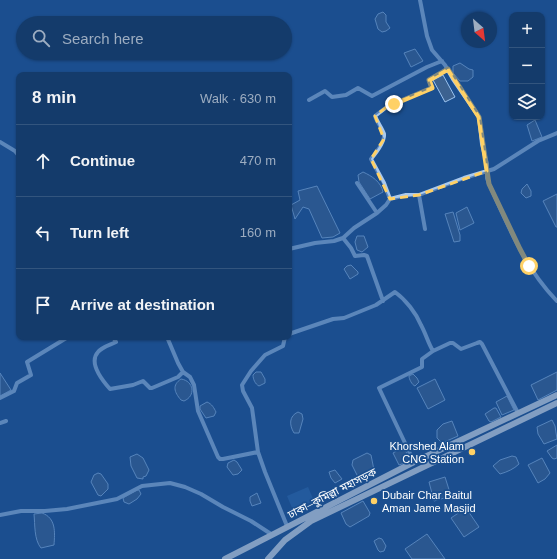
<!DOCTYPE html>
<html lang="en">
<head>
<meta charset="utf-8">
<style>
	:root { --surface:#143b6b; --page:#214673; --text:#f1f3f6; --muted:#9dadc1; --line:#33557e }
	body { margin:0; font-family:Arial,"Noto Sans Bengali",sans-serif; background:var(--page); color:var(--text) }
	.controls { position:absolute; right:12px; top:12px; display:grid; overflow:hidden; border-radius:8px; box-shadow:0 1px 3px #0004 }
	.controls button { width:36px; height:36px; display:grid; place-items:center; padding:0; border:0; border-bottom:1px solid var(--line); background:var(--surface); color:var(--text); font:20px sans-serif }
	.compass { position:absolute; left:461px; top:12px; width:36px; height:36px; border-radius:50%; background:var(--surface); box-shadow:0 1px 3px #0004; rotate:152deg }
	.stop { position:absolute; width:12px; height:12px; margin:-9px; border:3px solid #ffd166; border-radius:50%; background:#fff }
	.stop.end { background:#ffd166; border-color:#fff; box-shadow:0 1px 4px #0008 }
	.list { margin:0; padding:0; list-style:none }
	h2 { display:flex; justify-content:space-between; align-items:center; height:52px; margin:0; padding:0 16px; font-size:17px }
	h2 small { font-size:13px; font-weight:400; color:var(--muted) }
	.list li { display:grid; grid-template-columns:26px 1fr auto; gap:12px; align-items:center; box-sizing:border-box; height:72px; padding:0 16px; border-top:1px solid var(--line) }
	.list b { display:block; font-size:15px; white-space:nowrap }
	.list em { font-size:13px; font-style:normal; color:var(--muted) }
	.icon { flex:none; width:22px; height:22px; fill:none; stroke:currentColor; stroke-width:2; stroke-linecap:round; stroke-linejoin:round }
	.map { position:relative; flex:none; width:557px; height:559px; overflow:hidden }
	.search { position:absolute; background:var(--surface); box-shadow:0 1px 3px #0004; left:16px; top:16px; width:276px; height:44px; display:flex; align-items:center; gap:10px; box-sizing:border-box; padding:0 14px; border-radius:22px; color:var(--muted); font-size:15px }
	.panel { position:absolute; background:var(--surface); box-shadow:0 1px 3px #0004; left:16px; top:72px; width:276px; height:268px; border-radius:8px }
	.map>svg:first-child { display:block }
	.green { fill:#2e69ad }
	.water { fill:#3c6290; stroke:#9cc4f0 }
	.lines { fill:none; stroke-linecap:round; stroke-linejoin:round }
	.minor { stroke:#a9c9ee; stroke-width:4 }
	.highway { stroke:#fff; stroke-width:6 }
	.route { stroke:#ffd166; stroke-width:5 }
	.marked { fill:none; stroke:#ffd166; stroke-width:3; stroke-dasharray:8 5; stroke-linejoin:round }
	.poi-dot { fill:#ffd166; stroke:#1b4f8f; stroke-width:1.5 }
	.labels { text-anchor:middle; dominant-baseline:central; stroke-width:3.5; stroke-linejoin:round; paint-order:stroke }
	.poi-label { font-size:11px; fill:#fff; stroke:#1b4f8f; text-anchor:end }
	.street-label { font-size:11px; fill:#fff; stroke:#1b4f8f }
</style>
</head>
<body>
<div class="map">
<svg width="557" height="559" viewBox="0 0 557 559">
	<rect width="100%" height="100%" fill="#1b4f8f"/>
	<path class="green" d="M308,487L314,501L293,510L287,496Z"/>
	<path class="water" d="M383,12L386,15V22L390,28L386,31L382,32L378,29L375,19L378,14Z
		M415,49L423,61L411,67L404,53Z
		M460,63L469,69L473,70V77L468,81H460L453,73V66Z
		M443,75L455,97L445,102L433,80Z
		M535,120L542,137L532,141L527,125Z
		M363,172C372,176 381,182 383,192L370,199L359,182L358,175Z
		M527,184L531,191V196L526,198L521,193L522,189Z
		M317,186L340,233L333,237L322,238L309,209L303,207L295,219L291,205L300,200L298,191Z
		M557,194V227H556L543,201Z
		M467,207L474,223L460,230L456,213Z
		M453,212L460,235V241L454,242L445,214Z
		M357,236H364L368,247L362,252L357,250L355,242Z
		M351,265L358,272V274L350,279L344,269L347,266Z
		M256,372H261L265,379V383L259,386C255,384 253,379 253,375Z
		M557,372V390L538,400L531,385Z
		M0,373L11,390L0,396Z
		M413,374L417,378L419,382L415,386C412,385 409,379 409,376Z
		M181,379C194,381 196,396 184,401L181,400C174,392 172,385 181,379Z
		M435,379L445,400L428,409L417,388Z
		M507,396L514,410L502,415L496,402Z
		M207,402C212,404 214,408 216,412L214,416L206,418L200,409V406Z
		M494,408H496L501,417L491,422L489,421L485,414Z
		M298,412L302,414L303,419L299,433H294C289,425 289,416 298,412Z
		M552,420L555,426L557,439L544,444L538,434L537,427Z
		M452,421L458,436L442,443L437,438V430L443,424Z
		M557,445V458L554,459L552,458L547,451Z
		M404,447L410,461L399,465L393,453Z
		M367,453L371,455L374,470L358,477L352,465L353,460Z
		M137,454L143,458L149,470L146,476L143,477V479L137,478L131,466L130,457Z
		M512,456L516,457L519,464C514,469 507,472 500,474L493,466L500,460Z
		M542,458L550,473L545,479L538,483L528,465Z
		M234,460L237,462L242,470L238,474L233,475L227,467L228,463Z
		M335,470L342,479L335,483L331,478L329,472Z
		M98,473L101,474L108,484V489L101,496L98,495L91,482L94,475Z
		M445,477L451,496L434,501L429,482Z
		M137,490H139L141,494L137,499L129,504L124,502L123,498Z
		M257,493L261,503L252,506L250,501V497Z
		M363,501L370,513L369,516L350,527L346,524L341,513Z
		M466,508L479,527L464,537L451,518Z
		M42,513C56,518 55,532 54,545L41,548C34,540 35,524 34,514Z
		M427,534L445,559H412L405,549Z
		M379,538L382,539L386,546L384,551L380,552L378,550L374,541Z"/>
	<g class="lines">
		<path class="minor" d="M420,0L427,36L432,50L445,65L453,79L479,117L482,144L487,164V178L489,184C508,225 525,269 557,301
			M448,69L429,80L432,88L388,106L375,116C377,122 382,128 384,134C385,142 376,153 371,159L384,183L390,199L406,195H419L464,178L494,169L538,141L557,133
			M309,100L325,91L332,97L346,95L358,88L372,96L427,67L442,61
			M0,142L15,151L19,156
			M357,183L377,213
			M419,195L425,229
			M343,238L351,248L355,256L364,255L367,256L383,301
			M289,249L315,243L334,241L343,238L354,228L377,213L386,205L390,199
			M289,334L333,319L344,318L376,305L395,292C406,300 416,313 421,325C426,334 428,343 433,351
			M113,337L116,342C110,345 102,347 98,352C88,363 102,380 110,389L133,385L143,381L150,388H152L178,377L183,372
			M167,337L178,363L183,372L190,377L194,385L198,411L218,457L220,459H223L258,452
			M285,337L283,346L265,355L251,371L242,385L243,391L252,408L258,452L265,472L287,526
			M0,398L14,391L17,383L31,375L27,362L68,337
			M0,423L6,421
			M414,462L379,388L422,367V359L433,351L450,343H453L461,349L477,343L480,342L482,344L518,413
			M0,515L21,511H45L67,509L117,499L142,486L170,483L185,487L201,494L223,507L251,521L271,534"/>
		<path class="highway" d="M225,559L414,462L557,395
			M268,559L285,540L311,521L557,403"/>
	</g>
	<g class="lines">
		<path class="route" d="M394,104L432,88L429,80L448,69L479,117L489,184L520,249L529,266"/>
	</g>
	<path d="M0 0H557V559H0ZM448,69L479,117L487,171L419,195L390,199L371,159L384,139L375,116L388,106L432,88L429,80Z" fill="#1b4f8f" fill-opacity=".55" fill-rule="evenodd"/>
	<path class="marked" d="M448,69L479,117L487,171L419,195L390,199L371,159L384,139L375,116L388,106L432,88L429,80Z"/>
	<g class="poi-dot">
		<circle cx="472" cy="452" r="4"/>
		<circle cx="374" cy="501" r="4"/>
	</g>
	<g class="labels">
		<g class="poi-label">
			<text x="464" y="446">Khorshed Alam<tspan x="464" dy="13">CNG Station</tspan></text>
			<text x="382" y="495" text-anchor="start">Dubair Char Baitul<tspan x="382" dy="13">Aman Jame Masjid</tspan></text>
		</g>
		<g class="street-label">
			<text transform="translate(332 493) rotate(-27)">ঢাকা–কুমিল্লা মহাসড়ক</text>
		</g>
	</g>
</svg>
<div class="controls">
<button>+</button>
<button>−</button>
<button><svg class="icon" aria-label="layers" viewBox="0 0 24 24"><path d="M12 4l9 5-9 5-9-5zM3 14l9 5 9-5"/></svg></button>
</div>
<svg class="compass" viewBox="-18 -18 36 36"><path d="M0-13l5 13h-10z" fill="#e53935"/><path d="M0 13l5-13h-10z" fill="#9dadc1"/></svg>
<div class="stop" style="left:529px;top:266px"></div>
<div class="stop end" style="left:394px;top:104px"></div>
<div class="search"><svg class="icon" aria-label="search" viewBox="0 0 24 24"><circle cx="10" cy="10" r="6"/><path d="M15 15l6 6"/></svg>Search here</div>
<section class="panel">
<h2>8 min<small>Walk · 630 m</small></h2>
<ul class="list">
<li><svg class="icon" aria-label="ahead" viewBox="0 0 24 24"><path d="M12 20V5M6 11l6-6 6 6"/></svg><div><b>Continue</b></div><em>470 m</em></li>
<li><svg class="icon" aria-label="left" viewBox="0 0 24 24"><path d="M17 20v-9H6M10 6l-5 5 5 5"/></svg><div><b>Turn left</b></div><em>160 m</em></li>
<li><svg class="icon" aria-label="arrive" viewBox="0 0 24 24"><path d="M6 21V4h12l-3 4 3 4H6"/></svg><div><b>Arrive at destination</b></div></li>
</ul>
</section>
</div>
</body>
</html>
